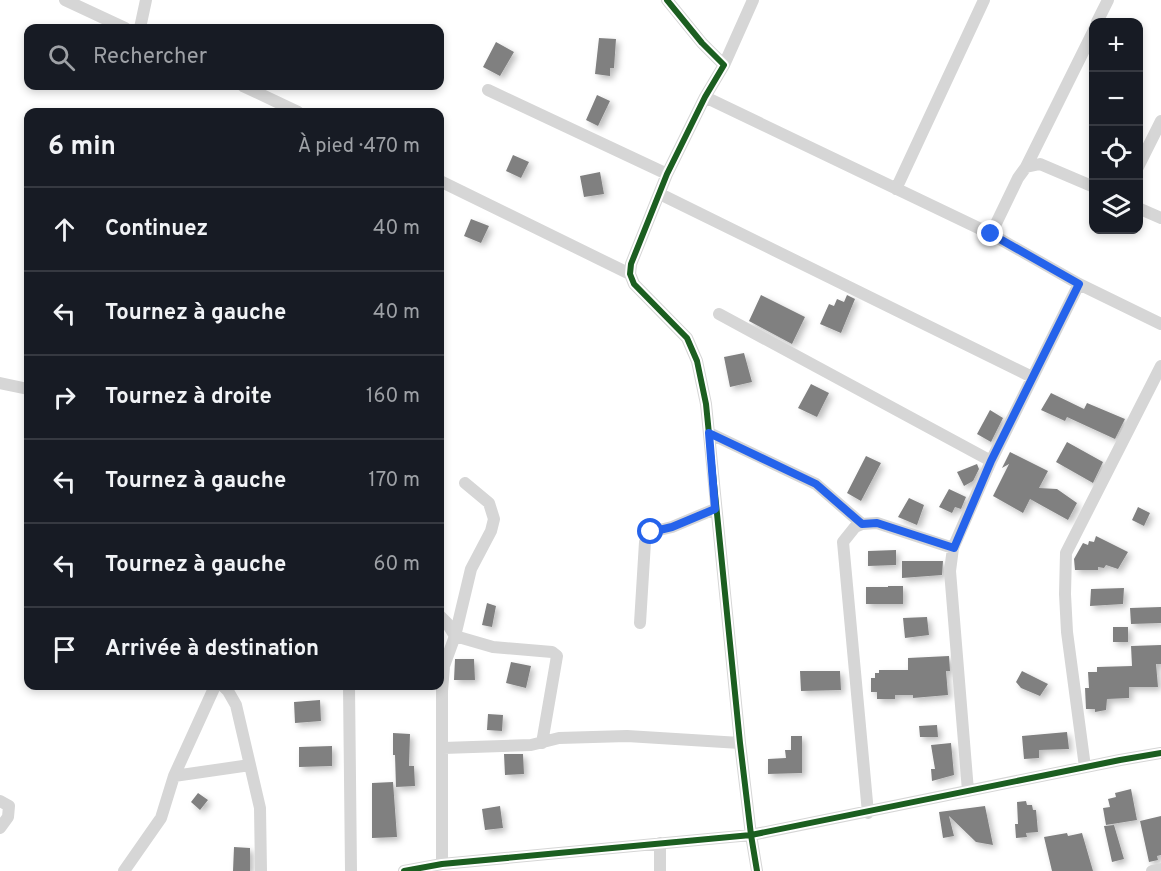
<!DOCTYPE html>
<html lang="fr">
<head>
<meta charset="utf-8">
<style>
	:root { --surface:#171b24; --page:#242831; --text:#f1f3f6; --muted:#9ea1a6; --line:#363941 }
	body { margin:0; font-family:Overpass,sans-serif; background:var(--page); color:var(--text) }
	.controls { position:absolute; right:18px; top:18px; display:grid; overflow:hidden; border-radius:12px; box-shadow:0 3px 9px #0003 }
	.controls button { width:54px; height:54px; display:grid; place-items:center; padding:0; border:0; border-bottom:2px solid var(--line); background:var(--surface); color:var(--text); font:30px sans-serif }
	.stop { position:absolute; width:18px; height:18px; margin:-14px; border:4px solid #2563eb; border-radius:50%; background:#fff }
	.stop.end { background:#2563eb; border-color:#fff; box-shadow:0 2px 6px #0008 }
	.list { margin:0; padding:0; list-style:none }
	h2 { display:flex; justify-content:space-between; align-items:center; height:78px; margin:0; padding:0 24px; font-size:26px }
	h2 small { font-size:20px; font-weight:400; color:var(--muted) }
	.list li { display:grid; grid-template-columns:39px 1fr auto; gap:18px; align-items:center; box-sizing:border-box; height:84px; padding:0 24px; border-top:2px solid var(--line) }
	.list b { display:block; font-size:22px; white-space:nowrap }
	.list em { font-size:20px; font-style:normal; color:var(--muted) }
	.icon { flex:none; width:33px; height:33px; fill:none; stroke:currentColor; stroke-width:2; stroke-linecap:round; stroke-linejoin:round }
	.map { position:relative; flex:none; width:1161px; height:871px; overflow:hidden }
	.search { position:absolute; background:var(--surface); box-shadow:0 3px 9px #0003; left:24px; top:24px; width:420px; height:66px; display:flex; align-items:center; gap:15px; box-sizing:border-box; padding:0 21px; border-radius:12px; color:var(--muted); font-size:22px }
	.panel { position:absolute; background:var(--surface); box-shadow:0 3px 9px #0003; left:24px; top:108px; width:420px; height:582px; border-radius:12px }
	.map>svg:first-child { display:block }
	.building { fill:#808080; filter:url(#shadow) }
	.lines { fill:none; stroke-linecap:round; stroke-linejoin:round }
	.minor { stroke:#d6d6d6; stroke-width:12 }
	.cycleway-casing { stroke:#fff; stroke-width:10 }
	.cycleway { stroke:#1b5e20; stroke-width:6 }
	.route { stroke:#2563eb; stroke-width:8 }
</style>
</head>
<body>
<div class="map">
<svg width="1161" height="871" viewBox="0 0 1161 871">
	<defs>
		<filter id="shadow"><feDropShadow dx="3.5" dy="3.5" stdDeviation="3" flood-color="#0004"/></filter>
	</defs>
	<rect width="100%" height="100%" fill="#fff"/>
	<path class="building" d="M599,38L616,39L614,68H610V76L595,74Z
		M496,42L514,52L500,76L483,67Z
		M597,95L610,101L598,126L586,120Z
		M513,155L529,162L521,178L506,171Z
		M600,172L604,194L584,197L580,176Z
		M471,219L489,226L481,243L464,236Z
		M761,295L805,317L792,344L749,321Z
		M847,295L855,299L841,333L820,324L829,304L834,306L837,299L844,302Z
		M744,353L752,382L730,387L724,357Z
		M811,384L829,393L817,417L798,408Z
		M1051,393L1084,409L1087,403L1125,419L1115,439L1067,417L1065,421L1041,410Z
		M990,410L1003,418L991,442L977,434Z
		M1067,442L1103,462L1093,483L1056,462Z
		M1010,452L1048,471L1039,488L1057,489L1077,503L1068,520L1030,499L1023,513L993,496L1009,464L1002,468Z
		M866,456L881,463L861,501L847,493Z
		M977,464L979,469L973,481L964,486L957,472Z
		M949,489L966,497L961,509L955,507L952,513L939,507Z
		M909,498L924,505L917,525L898,517Z
		M1138,507L1150,513L1144,526L1132,520Z
		M1096,536L1128,552L1118,569L1106,565L1104,568L1098,567V570H1075L1074,559L1083,543L1088,545L1089,541L1094,542Z
		M896,550V565L868,566V551Z
		M902,561H943L942,575L902,578Z
		M888,586H903V604H866V587H888Z
		M1124,588L1123,604L1090,606L1091,589Z
		M487,603L496,606L492,627L482,625Z
		M1161,607V623L1131,624L1130,608Z
		M927,617L929,635L905,638L903,618Z
		M1113,627H1128V642H1113Z
		M1161,645V664H1156L1158,687H1129V698L1107,699L1106,710L1095,712V709H1086L1085,688H1089L1088,672H1097V667L1132,666L1131,646Z
		M949,656L950,671H946L948,695L913,698V695H895V699H877V692H871V678H875V673H879V670H908V658Z
		M455,659H474L475,680H454Z
		M511,662L531,666L526,688L506,683Z
		M800,671H840L841,690L801,691Z
		M1022,671L1048,684L1040,696L1021,688L1016,682Z
		M320,700L321,721L295,723L294,702Z
		M488,714L503,715L502,731L487,730Z
		M937,725L938,737H920L919,726Z
		M1067,732L1069,749L1039,750V758L1024,759L1022,736Z
		M393,733L410,734L409,766H414L415,786L396,787L395,755H393Z
		M791,736H802V773L768,774V759L786,758L785,750H791Z
		M951,743L954,775L932,781L931,769H935L931,745Z
		M332,746V766L299,767V747Z
		M504,754H523L524,774L505,775Z
		M393,782L397,837L372,838V783Z
		M1131,789L1137,820L1106,825L1103,808L1110,807L1108,799L1116,797L1115,793Z
		M198,793L208,800L200,810L191,802Z
		M1026,801L1027,805H1032L1033,810H1036L1038,832L1026,833L1027,837L1016,838L1015,824H1018L1017,802Z
		M500,806L503,828L485,830L482,809Z
		M985,806L993,845L976,842L949,816L954,836L943,838L939,812Z
		M1161,816V855L1157,856L1158,860L1149,862L1140,821Z
		M1114,825L1124,859L1112,862L1104,826Z
		M1067,833L1068,836L1082,833L1093,871H1052L1044,837Z
		M234,847L250,848V871H233Z"/>
	<g class="lines">
		<path class="minor" d="M65,0L125,28
			M667,0L702,43L724,65L705,97L667,174L631,264L630,274L634,284L687,338L697,361L706,404L740,743L751,835L757,871
			M1097,22L1108,0
			M140,28L146,0
			M724,65L753,0
			M243,86L298,112
			M488,90L667,174
			M705,97L991,234L1079,284L1161,324
			M1026,167L1094,30
			M1138,167L1161,121
			M440,181L630,274
			M896,189L984,0
			M660,194L1032,377
			M1138,208L1161,218
			M991,234L1018,178L1026,167L1040,164L1094,187
			M719,314L991,461
			M0,383L28,389
			M709,433L816,484L862,524
			M465,483L489,503L494,519L491,531L471,569L455,636L493,647L552,652L557,656L542,743
			M440,616L447,623L455,636L444,666L442,691V864
			M640,623L645,542L651,532L672,527L715,509
			M223,686L228,691L236,705L260,808L261,871
			M349,686L351,871
			M443,748L531,745L559,738L627,736L740,743
			M1085,767L1067,632L1065,594L1066,553L1161,366
			M174,776L250,765
			M968,791L950,571L953,548L991,461L1079,284
			M0,801L9,806L8,817L0,828
			M868,813L843,542L855,527L862,524L877,523L953,548
			M660,843V871
			M124,871L161,818L174,776L215,686
			M404,871L442,864L751,835L1120,760L1161,753
			M1152,871L1161,869"/>
		<defs>
			<path id="cycleway" d="M667,0L702,43L724,65L705,97L667,174L631,264L630,274L634,284L687,338L697,361L706,404L740,743L751,835L757,871
				M404,871L442,864L751,835L1120,760L1161,753"/>
		</defs>
		<use href="#cycleway" class="cycleway-casing"/>
		<use href="#cycleway" class="cycleway"/>
	</g>
	<g class="lines">
		<path class="route" d="M651,532L672,527L715,509L709,433L816,484L862,524L877,523L954,548L991,461L1079,284L991,234"/>
	</g>
</svg>
<div class="controls">
<button>+</button>
<button>−</button>
<button><svg class="icon" aria-label="locate" viewBox="0 0 24 24"><circle cx="12" cy="12" r="6"/><path d="M12 2v4M12 18v4M2 12h4M18 12h4"/></svg></button>
<button><svg class="icon" aria-label="layers" viewBox="0 0 24 24"><path d="M12 4l9 5-9 5-9-5zM3 14l9 5 9-5"/></svg></button>
</div>
<div class="stop" style="left:651px;top:532px"></div>
<div class="stop end" style="left:991px;top:234px"></div>
<div class="search"><svg class="icon" aria-label="search" viewBox="0 0 24 24"><circle cx="10" cy="10" r="6"/><path d="M15 15l6 6"/></svg>Rechercher</div>
<section class="panel">
<h2>6 min<small>À pied · 470 m</small></h2>
<ul class="list">
<li><svg class="icon" aria-label="ahead" viewBox="0 0 24 24"><path d="M12 20V5M6 11l6-6 6 6"/></svg><div><b>Continuez</b></div><em>40 m</em></li>
<li><svg class="icon" aria-label="left" viewBox="0 0 24 24"><path d="M17 20v-9H6M10 6l-5 5 5 5"/></svg><div><b>Tournez à gauche</b></div><em>40 m</em></li>
<li><svg class="icon" aria-label="right" viewBox="0 0 24 24"><path d="M7 20v-9h11M14 6l5 5-5 5"/></svg><div><b>Tournez à droite</b></div><em>160 m</em></li>
<li><svg class="icon" aria-label="left" viewBox="0 0 24 24"><path d="M17 20v-9H6M10 6l-5 5 5 5"/></svg><div><b>Tournez à gauche</b></div><em>170 m</em></li>
<li><svg class="icon" aria-label="left" viewBox="0 0 24 24"><path d="M17 20v-9H6M10 6l-5 5 5 5"/></svg><div><b>Tournez à gauche</b></div><em>60 m</em></li>
<li><svg class="icon" aria-label="arrive" viewBox="0 0 24 24"><path d="M6 21V4h12l-3 4 3 4H6"/></svg><div><b>Arrivée à destination</b></div></li>
</ul>
</section>
</div>
</body>
</html>
